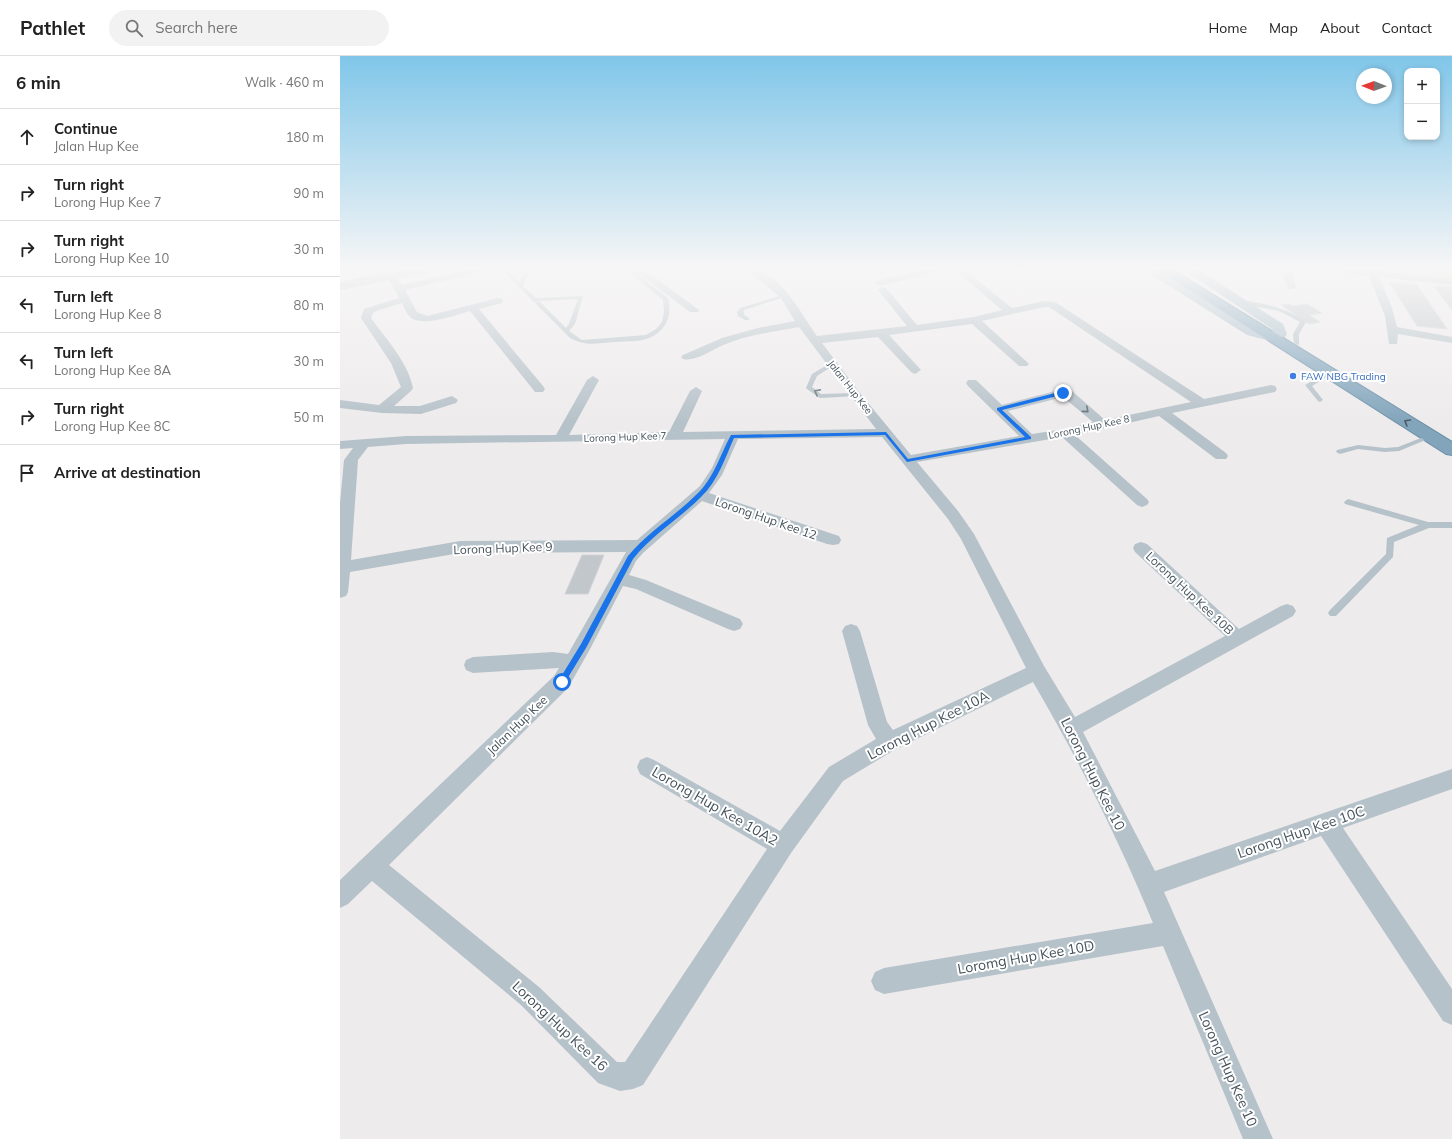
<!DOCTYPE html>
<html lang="en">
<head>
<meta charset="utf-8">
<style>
	:root { --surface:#fff; --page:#f2f2f2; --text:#222; --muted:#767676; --line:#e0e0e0 }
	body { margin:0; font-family:Mulish,sans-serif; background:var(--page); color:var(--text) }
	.controls { position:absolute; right:12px; top:12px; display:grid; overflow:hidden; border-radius:8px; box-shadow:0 2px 6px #0003 }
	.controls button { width:36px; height:36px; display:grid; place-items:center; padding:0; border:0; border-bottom:1px solid var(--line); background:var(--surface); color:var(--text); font:20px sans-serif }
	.compass { position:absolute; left:1016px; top:12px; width:36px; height:36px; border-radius:50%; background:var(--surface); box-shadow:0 2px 6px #0003; rotate:271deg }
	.stop { position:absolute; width:12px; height:12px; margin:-9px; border:3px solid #1a73e8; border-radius:50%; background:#fff }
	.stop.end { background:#1a73e8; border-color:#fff; box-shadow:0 1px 4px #0008 }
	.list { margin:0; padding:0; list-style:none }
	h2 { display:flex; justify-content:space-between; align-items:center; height:52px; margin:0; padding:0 16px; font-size:17px }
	h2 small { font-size:13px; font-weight:400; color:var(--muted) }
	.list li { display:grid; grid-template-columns:26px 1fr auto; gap:12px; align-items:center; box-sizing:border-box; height:56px; padding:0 16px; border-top:1px solid var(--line) }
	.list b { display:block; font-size:15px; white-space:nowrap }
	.list p { margin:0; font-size:13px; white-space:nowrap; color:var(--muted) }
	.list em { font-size:13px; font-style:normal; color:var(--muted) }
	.icon { flex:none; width:22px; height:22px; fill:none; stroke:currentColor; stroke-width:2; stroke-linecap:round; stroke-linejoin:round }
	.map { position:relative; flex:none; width:1112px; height:1083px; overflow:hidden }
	header { display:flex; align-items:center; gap:24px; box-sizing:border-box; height:56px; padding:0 20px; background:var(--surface); border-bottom:1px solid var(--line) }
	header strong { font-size:19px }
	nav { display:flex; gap:22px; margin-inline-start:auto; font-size:14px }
	.search { width:280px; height:36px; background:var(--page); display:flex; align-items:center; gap:10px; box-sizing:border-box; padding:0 14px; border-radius:22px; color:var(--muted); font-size:15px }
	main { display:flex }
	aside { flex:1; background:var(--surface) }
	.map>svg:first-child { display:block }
	.green { fill:#b8eec7 }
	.building { fill:#c2c7cc; stroke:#cfd3d7 }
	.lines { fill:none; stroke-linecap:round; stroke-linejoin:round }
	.highway-casing { stroke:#6d90a7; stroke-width:2 }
	.lane { fill:#b6c2c9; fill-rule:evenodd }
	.street { fill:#b6c2c9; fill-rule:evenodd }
	.secondary { fill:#b6c5ce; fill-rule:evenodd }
	.primary { fill:#aabfcb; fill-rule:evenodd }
	.highway { fill:#82a5bc; fill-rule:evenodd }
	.oneway { stroke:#66737b }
	.oneway2 { stroke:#4a5963 }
	.route { fill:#1a73e8 }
	.shop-dot { fill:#3f7fe0; stroke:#fff; stroke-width:1.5 }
	.labels { text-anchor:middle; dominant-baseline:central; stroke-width:4; stroke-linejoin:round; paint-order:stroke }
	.far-shop-label { font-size:10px; fill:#366cbe; stroke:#fff; text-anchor:start }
	.far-street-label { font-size:10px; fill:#445159; stroke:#fff }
	.street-label { font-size:12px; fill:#445159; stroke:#fff }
	.near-street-label { font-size:14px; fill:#445159; stroke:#fff }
</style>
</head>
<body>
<header>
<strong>Pathlet</strong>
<div class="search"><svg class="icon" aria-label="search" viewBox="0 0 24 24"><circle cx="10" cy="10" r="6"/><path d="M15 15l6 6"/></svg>Search here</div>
<nav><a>Home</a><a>Map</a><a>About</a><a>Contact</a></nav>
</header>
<main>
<aside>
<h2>6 min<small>Walk · 460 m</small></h2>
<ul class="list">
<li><svg class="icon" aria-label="ahead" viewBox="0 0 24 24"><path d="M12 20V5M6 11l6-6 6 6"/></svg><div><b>Continue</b><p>Jalan Hup Kee</p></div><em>180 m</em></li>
<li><svg class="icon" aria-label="right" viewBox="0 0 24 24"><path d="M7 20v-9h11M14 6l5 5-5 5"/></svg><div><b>Turn right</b><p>Lorong Hup Kee 7</p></div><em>90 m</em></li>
<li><svg class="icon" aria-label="right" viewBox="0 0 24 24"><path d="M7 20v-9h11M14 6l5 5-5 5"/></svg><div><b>Turn right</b><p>Lorong Hup Kee 10</p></div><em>30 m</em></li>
<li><svg class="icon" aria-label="left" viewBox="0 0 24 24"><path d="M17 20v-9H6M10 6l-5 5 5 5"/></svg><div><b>Turn left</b><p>Lorong Hup Kee 8</p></div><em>80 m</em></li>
<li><svg class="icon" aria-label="left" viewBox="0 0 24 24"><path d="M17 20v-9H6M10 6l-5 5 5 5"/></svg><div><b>Turn left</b><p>Lorong Hup Kee 8A</p></div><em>30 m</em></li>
<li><svg class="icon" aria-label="right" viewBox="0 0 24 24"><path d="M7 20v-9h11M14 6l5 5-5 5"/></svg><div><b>Turn right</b><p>Lorong Hup Kee 8C</p></div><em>50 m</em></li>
<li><svg class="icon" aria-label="arrive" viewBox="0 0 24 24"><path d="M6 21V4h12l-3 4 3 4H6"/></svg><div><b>Arrive at destination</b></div></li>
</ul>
</aside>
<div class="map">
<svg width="1112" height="1083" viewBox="0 0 1112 1083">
	<rect width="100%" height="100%" fill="#eeebec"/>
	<path class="green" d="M1069,214H1112V223L1076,219Z"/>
	<path class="building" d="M1050,227L1077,229L1107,273L1077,270Z
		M1094,230L1112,231V254Z
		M949,248L953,250L967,248L982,257L969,259L980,266L969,268L941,249Z
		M242,499H264L248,538H225Z"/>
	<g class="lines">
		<defs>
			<path id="highway" d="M818,214H833L1112,386V399L1106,398Z"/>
		</defs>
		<use href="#highway" class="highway-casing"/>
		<path class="lane" d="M162,214H167L179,226C183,218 186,214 195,214L187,220L183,230L196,242L243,240L235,268L229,275L242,284L306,279L316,273L322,266L324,256L323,244L286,214H292L328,242C333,258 326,276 309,282C299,286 286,285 275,286C258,287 246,291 230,282ZM238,243L229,268L226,272L199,245Z
			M443,239L448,240L404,254V259L409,262V264H405L398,260L397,256L400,252Z
			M900,244C923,247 945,251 965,265L966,266L959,278V289L954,288L953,278L960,266L939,255L898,247L897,246Z
			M492,306L495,308L494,309L477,320L472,331L481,338L515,337L518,339L517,340L480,342L467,333L466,332L472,318Z
			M986,317L991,318L972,330L983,344L980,346L978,345L965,329Z
			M1091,378L1095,380L1093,381L1059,395L1045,396L1018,393L1000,398L996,396L997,394L1018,389L1045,392L1058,391Z
			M1008,443L1088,466H1112V472H1089L1054,486L1053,501L996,560H990L988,557L990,554L1046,498L1047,482L1079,469L1005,448L1004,446Z"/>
		<path class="street" d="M129,214H148L65,234L77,256L87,260L158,242L162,243L163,245L162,247L139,253L203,330L205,333L203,336H195L130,255C115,259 82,272 70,261C66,257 64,251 62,247L36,255L33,257L31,262C46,283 68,306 73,332L71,335L54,350H80L112,340L118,344L116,347L81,358L42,357L0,352V344L39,349L61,331L51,307L21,262L24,253L59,242L47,220L49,218H55L62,229Z
			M294,214H305L359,254L358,256H350Z
			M408,214C441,214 460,257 477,280L567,270L538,234L543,231L546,232L577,269L634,261L662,254L615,214H625L672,252L704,245L715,246L864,343L931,329L935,330L937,333L935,336L832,357L886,397L888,400L886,403H876L819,360L735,379L807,443L809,446L807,449L802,451L797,449L722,381L577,406L618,455L634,478L704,610L735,661L885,580L795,496L793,492L795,488L801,486L807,488L899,573L941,550L947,548L953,550L956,555L953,560L743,676L815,815L1112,713V733L1003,772L1112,933V969L1103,965L981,780L824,836L933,1083H903L823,890L544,938L535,934L531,925L535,916L544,912L813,867C779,784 738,703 693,626L556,693L503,725L451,797L303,1029L293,1033L280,1035L258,1027L181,949L32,825L8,848L0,852V824L214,620L219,612L133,617L126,614L124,609L126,604L133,601L213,596L228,598L286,496L120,497L10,516L8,536L6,540L0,542V447L4,404L13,392L0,393V385L66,380L216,379L247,324L253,320L259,324L229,379L329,376L350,335L356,331L362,335L343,376L536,373L459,271C433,276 406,279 381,290C370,295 354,306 343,303L341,301L343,299L382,282L418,272L455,265L441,242ZM704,251H709L851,346L765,364L732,335L723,333L662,349L636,324H628L626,327L628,330L679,380L571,399L519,336L482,287L538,281L571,316L575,318L581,314L549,279L632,268L679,310H687L689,308L687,306L642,265ZM723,341L753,366L725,373L692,378L668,355ZM542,381L608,463L621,483L686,612L553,674L547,666L520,575L517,570L511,568L505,570L502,575L528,669L536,683L489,711L440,775L314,704L307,701L300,704L297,711L300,718L427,793L285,1006H277L199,931L49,809L228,632L249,595L283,530L296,533L388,573L394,575L400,573L403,568L400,563L306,524L289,519L296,505L303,497L362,445L487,488L493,489L499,488L501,484L499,480L369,437L382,419L398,383ZM385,383L372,412L360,430L297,484L120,485L11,504L18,404L28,391L66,388Z
			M584,214H603L540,230L535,227L537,225Z
			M941,214H951L956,231L954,233H948Z
			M999,214H1033L1112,223V229L1039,221L1052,252L1057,271L1112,281V287L1058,278L1057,288H1049L1045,260L1029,220L1003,217Z"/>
		<path class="secondary" d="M60,214H87L81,218L0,234V226Z"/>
		<path class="primary" d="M804,214H819L917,273L933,277L932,273L844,214H859L943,268L947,278L945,281H937L930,285L907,279Z"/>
		<use href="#highway" class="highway"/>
	</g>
	<defs><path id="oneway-chevron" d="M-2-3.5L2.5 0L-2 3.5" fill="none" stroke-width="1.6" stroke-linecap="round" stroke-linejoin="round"/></defs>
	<g class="oneway">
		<use href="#oneway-chevron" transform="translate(477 336) rotate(-152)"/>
		<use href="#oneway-chevron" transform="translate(746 354) rotate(41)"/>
	</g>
	<use class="oneway2" href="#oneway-chevron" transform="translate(1067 366) rotate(-149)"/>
	<linearGradient id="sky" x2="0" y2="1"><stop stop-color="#80c6e9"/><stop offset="0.58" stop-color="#f7f6f6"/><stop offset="1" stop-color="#f7f6f6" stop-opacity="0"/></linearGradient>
	<rect width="1112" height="366" fill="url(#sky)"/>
	<path class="route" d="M723,335L725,338L662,354L691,381V383L567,406L545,379L394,382C385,402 378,425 361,441C339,463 312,479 293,503L246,592L224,628H219V624L241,588L288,500C308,476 335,460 357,438C374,422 380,399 391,379L546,376L568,403L685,381L657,354V352Z"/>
	<circle class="shop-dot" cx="953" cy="320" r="4"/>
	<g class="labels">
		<g class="far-shop-label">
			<text x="961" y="320">FAW NBG Trading</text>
		</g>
		<g class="far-street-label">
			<text transform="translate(510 331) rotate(52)">Jalan Hup Kee</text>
			<text transform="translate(749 371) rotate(-12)">Lorong Hup Kee 8</text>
			<text transform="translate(285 381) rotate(-2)">Lorong Hup Kee 7</text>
		</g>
		<g class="street-label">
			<text transform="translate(426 462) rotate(19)">Lorong Hup Kee 12</text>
			<text transform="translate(163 492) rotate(-2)">Lorong Hup Kee 9</text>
			<text transform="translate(850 537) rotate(43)">Lorong Hup Kee 10B</text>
			<text transform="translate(177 669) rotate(-44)">Jalan Hup Kee</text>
		</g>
		<g class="near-street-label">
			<text transform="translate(588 669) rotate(-27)">Lorong Hup Kee 10A</text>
			<text transform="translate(753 718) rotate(63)">Lorong Hup Kee 10</text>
			<text transform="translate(375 750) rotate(30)">Lorong Hup Kee 10A2</text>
			<text transform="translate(961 776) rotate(-19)">Lorong Hup Kee 10C</text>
			<text transform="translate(686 901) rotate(-10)">Loromg Hup Kee 10D</text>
			<text transform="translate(220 970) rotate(43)">Lorong Hup Kee 16</text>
			<text transform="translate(888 1013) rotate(66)">Lorong Hup Kee 10</text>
		</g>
	</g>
</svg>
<div class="controls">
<button>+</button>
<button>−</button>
</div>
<svg class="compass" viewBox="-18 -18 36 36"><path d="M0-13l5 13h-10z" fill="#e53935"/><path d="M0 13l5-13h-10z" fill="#767676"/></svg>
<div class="stop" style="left:222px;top:626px"></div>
<div class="stop end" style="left:723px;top:337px"></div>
</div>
</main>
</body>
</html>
